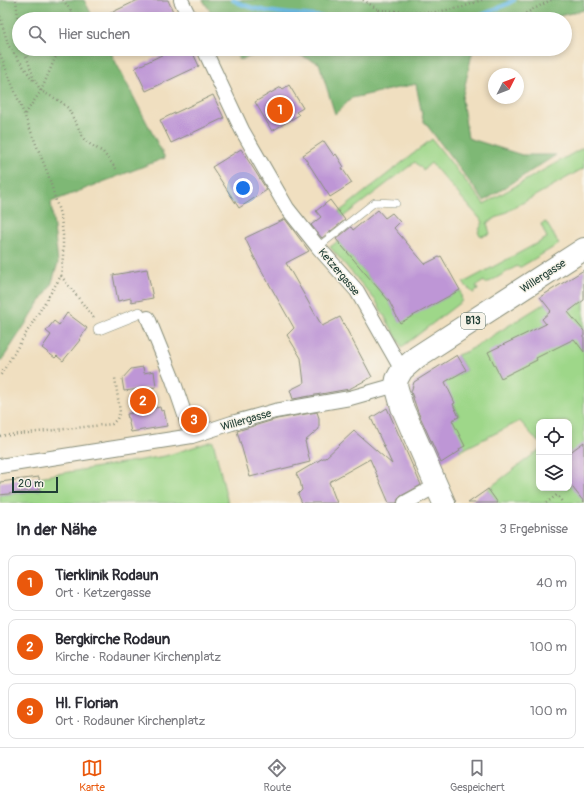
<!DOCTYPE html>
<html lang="de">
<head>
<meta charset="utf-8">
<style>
	:root { --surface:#fff; --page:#f2f2f3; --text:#2b2b33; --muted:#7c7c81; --line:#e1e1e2; --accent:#ea580c }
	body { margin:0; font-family:Pangolin,sans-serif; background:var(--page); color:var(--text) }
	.controls { position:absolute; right:12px; bottom:12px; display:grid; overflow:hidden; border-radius:8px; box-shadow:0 2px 6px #0003 }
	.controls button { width:36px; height:36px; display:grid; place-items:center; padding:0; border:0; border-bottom:1px solid var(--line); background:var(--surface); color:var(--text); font:20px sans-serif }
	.compass { position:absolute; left:488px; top:68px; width:36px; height:36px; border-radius:50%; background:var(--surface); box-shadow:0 2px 6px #0003; rotate:48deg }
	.scale { position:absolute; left:12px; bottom:10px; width:46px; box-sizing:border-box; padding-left:4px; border:2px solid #1f3d34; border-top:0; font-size:11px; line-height:14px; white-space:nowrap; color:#1f3d34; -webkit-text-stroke:3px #f7f3e8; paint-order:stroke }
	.you { position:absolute; left:243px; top:188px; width:14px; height:14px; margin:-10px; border:3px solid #fff; border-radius:50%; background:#1a73e8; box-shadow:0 0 0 6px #1a73e833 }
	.badge { display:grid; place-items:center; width:26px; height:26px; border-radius:50%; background:var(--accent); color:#fff; font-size:13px; font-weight:700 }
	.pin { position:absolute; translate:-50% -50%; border:2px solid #fff; box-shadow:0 1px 4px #0006 }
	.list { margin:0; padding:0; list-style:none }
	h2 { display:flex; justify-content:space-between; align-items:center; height:52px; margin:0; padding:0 16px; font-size:17px }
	h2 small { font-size:13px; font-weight:400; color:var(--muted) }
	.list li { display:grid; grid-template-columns:26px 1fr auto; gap:12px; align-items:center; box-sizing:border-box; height:56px; margin:0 8px 8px; padding:0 8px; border:1px solid var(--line); border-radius:8px }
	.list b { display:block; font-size:15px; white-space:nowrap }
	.list p { margin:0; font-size:13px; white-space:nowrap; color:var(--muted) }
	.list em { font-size:13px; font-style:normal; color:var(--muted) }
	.icon { flex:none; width:22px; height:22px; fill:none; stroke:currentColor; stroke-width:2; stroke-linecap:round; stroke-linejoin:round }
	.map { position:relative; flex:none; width:584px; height:503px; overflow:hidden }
	.search { position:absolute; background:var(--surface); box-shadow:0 2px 6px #0003; left:12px; right:12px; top:12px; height:44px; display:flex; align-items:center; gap:10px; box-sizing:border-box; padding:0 14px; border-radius:22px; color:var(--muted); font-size:15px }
	.sheet { height:244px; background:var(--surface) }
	nav { display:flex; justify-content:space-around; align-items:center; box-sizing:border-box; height:56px; border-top:1px solid var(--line); background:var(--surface); font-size:11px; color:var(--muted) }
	nav a { display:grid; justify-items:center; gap:2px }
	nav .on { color:var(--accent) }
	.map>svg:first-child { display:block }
	.green { fill:#9ed789; stroke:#5e8a5e }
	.forest { fill:#7eb875; stroke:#4e7a54 }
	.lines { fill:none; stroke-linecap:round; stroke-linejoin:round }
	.stream { stroke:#6cbbe6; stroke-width:4.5 }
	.building { fill:#be96d6 }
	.service-casing { stroke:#888e7a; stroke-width:8 }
	.pedestrian-casing { stroke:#888e7a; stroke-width:12 }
	.minor-casing { stroke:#888e7a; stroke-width:16 }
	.primary-casing { stroke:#888e7a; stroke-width:24 }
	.path { stroke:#888e7a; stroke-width:2.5; stroke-dasharray:1 3; stroke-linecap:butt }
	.service { stroke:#fff; stroke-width:7 }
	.pedestrian { stroke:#fff; stroke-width:11 }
	.minor { stroke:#fff; stroke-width:14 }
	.primary { stroke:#fff; stroke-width:22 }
	.labels { text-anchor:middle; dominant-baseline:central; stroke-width:3; stroke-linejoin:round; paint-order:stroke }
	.shield { fill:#f7f3e8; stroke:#60746a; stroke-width:1 }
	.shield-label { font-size:10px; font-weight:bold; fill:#1f3d34 }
	.street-label { font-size:11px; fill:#1f3d34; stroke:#f7f3e8 }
</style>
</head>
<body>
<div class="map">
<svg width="584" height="503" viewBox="0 0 584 503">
	<rect width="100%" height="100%" fill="#f7f3e8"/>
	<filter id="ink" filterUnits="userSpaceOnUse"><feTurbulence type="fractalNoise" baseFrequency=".025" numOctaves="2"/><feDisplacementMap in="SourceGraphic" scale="8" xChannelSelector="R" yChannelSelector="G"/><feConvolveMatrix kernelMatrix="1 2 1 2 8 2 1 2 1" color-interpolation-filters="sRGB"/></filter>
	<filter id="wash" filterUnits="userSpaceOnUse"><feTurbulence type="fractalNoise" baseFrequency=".012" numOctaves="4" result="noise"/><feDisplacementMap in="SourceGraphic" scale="16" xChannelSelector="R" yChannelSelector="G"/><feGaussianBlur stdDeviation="0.9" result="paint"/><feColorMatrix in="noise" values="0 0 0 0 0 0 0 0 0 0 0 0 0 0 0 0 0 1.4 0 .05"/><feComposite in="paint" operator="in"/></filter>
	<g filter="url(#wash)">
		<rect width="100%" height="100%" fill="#f0dfc0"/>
		<path class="green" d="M432,139L484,204L584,147V168L487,223L490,234L481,236L478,232L483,222L431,163L423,170L415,162L343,217L339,212Z
			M546,222L559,244L519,268L517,266L486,284L484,281L476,286L478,290L473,293L463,283L547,238L541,224Z
			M338,241L389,301L400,322L460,290L462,301L402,347L376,301L330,247Z
			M584,271V503H498L488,489L539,450V488H569V422H539V443L520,421L460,451L448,422L459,416L444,383L466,370L457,355L468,351L545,303Z
			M213,441L228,503H0V495L40,490L39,477L165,456Z"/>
		<path class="forest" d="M0,0H84L94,19H19V49H109L165,158L51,202L58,263L51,285L0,363Z
			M203,0H584V10L547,19H215Z
			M233,49H272L240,60Z
			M284,49H473L462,99L468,138L522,155H556L484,201L423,120L416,84L352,98L335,114L319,63Z"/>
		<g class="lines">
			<path class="stream" d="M233,0C264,17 300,12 334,19
				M473,19L505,5L514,0"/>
		</g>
		<g id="blocks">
			<path class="building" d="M138,0H168L174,14L163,19H98Z
				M174,49H191L199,66L146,91L135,68Z
				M289,85L303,108L296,112L299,115L272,131L255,102L281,87L283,89Z
				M213,95L224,118L171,143L160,120Z
				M324,141L334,156L336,154L344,167L342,168L352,183L330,197L303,155Z
				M241,149L267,190L239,208L212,167Z
				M330,200L345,220L322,238L311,225L321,217L316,211Z
				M378,210L385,218L392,213L400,222L394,228L425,264L441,256L460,290L400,323L389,301L336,239L351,227L353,230Z
				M285,219L309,251L286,263L322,326L340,317L372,377L349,389L293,399L290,390L304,383L301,358L287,335L294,328L254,257L245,238Z
				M147,269L153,298L131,302V298L118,301L113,275Z
				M584,270V300L568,312L584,331V352L574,339L536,358L537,360L501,378L488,352L546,324L542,319L551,311L540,297Z
				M67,313L87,328L79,340H80L63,361L57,356L55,358L42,348L51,335L46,331L54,321L59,325Z
				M457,355L466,370L445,382L455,403L453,404L459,417L452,420L465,446L459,449L460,451L441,463L418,412L411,392L414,382Z
				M143,367L144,373L154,371L156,387L124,391L122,379L131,369Z
				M160,407L161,411L164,410L167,426L131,432L127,414Z
				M387,408L421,485L401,496L398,499L397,503H389L370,459L329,482L337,503H302L298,494L302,490L300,481L296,474L323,458H325L354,431L392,464L371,418Z
				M317,412L319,418V429L305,441L310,462L250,477L237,431L277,419Z
				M584,442V502L569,483V453Z
				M39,477L40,490L0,495V482Z
				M488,489L498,503H468Z"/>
		</g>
	</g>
	<g filter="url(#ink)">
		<use href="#blocks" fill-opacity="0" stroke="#888e7a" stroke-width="1"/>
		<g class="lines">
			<defs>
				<path id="service" d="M318,247L375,202L396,203"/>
				<path id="pedestrian" d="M99,329L139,313"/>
				<path id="minor" d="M181,0L190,19
					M204,49L242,130L287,208L318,247L357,291L402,370
					M148,318L173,380L192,436
					M0,466L192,436L232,423L275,411L350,398L396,385
					M405,503L436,486"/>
				<path id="primary" d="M444,503L402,407L396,385L397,379L402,370L417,357L584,249"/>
			</defs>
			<use href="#service" class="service-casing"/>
			<use href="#pedestrian" class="pedestrian-casing"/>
			<use href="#minor" class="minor-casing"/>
			<use href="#primary" class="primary-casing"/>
			<path class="path" d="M16,0L19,27
				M63,0L72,12V19
				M363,0L379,10
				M379,10L431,13L463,7L482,0
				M0,16L8,45L33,80
				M378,19L379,10
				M515,19L551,0
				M24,49L34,79L41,91L60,101L68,108L84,139L88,143L103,152L117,170
				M375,49V51L418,49
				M0,54L48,174L61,218L63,235V256L61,276L0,376
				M25,114L41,91L59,49
				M61,276L94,318
				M0,436L112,424L117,419L120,412L115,378
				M546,503L557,495L563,503"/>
			<use href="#service" class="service"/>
			<use href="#pedestrian" class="pedestrian"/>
			<use href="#minor" class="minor"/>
			<use href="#primary" class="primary"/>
		</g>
	</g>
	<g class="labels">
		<rect class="shield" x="461" y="313" width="24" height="16" rx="3"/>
		<g class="shield-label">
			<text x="473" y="321">B13</text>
		</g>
		<g class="street-label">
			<text transform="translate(339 272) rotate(50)">Ketzergasse</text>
			<text transform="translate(543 276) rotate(-33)">Willergasse</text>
			<text transform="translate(246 420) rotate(-16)">Willergasse</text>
		</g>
	</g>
</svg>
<div class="controls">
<button><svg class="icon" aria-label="locate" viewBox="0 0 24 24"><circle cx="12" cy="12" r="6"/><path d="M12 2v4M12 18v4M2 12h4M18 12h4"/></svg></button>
<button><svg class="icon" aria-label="layers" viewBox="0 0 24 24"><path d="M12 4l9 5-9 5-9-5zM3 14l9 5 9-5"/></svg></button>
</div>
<svg class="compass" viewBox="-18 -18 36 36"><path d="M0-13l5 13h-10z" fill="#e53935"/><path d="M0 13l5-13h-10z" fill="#7c7c81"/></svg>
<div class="scale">20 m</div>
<div class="you"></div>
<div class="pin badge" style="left:280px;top:110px">1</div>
<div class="pin badge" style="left:143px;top:401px">2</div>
<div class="pin badge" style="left:194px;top:420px">3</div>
<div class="search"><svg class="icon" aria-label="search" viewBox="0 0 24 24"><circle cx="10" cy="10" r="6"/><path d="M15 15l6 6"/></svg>Hier suchen</div>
</div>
<section class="sheet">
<h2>In der Nähe<small>3 Ergebnisse</small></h2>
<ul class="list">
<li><span class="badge">1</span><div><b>Tierklinik Rodaun</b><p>Ort · Ketzergasse</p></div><em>40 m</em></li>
<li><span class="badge">2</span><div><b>Bergkirche Rodaun</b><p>Kirche · Rodauner Kirchenplatz</p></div><em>100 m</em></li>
<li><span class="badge">3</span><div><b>Hl. Florian</b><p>Ort · Rodauner Kirchenplatz</p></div><em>100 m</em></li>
</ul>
</section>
<nav>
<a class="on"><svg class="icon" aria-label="map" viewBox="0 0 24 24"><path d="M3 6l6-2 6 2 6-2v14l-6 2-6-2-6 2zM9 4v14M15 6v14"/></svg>Karte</a>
<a><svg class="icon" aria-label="directions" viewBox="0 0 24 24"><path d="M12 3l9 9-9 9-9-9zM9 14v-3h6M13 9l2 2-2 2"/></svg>Route</a>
<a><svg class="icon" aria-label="saved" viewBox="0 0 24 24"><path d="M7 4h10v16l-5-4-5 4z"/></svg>Gespeichert</a>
</nav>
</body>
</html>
